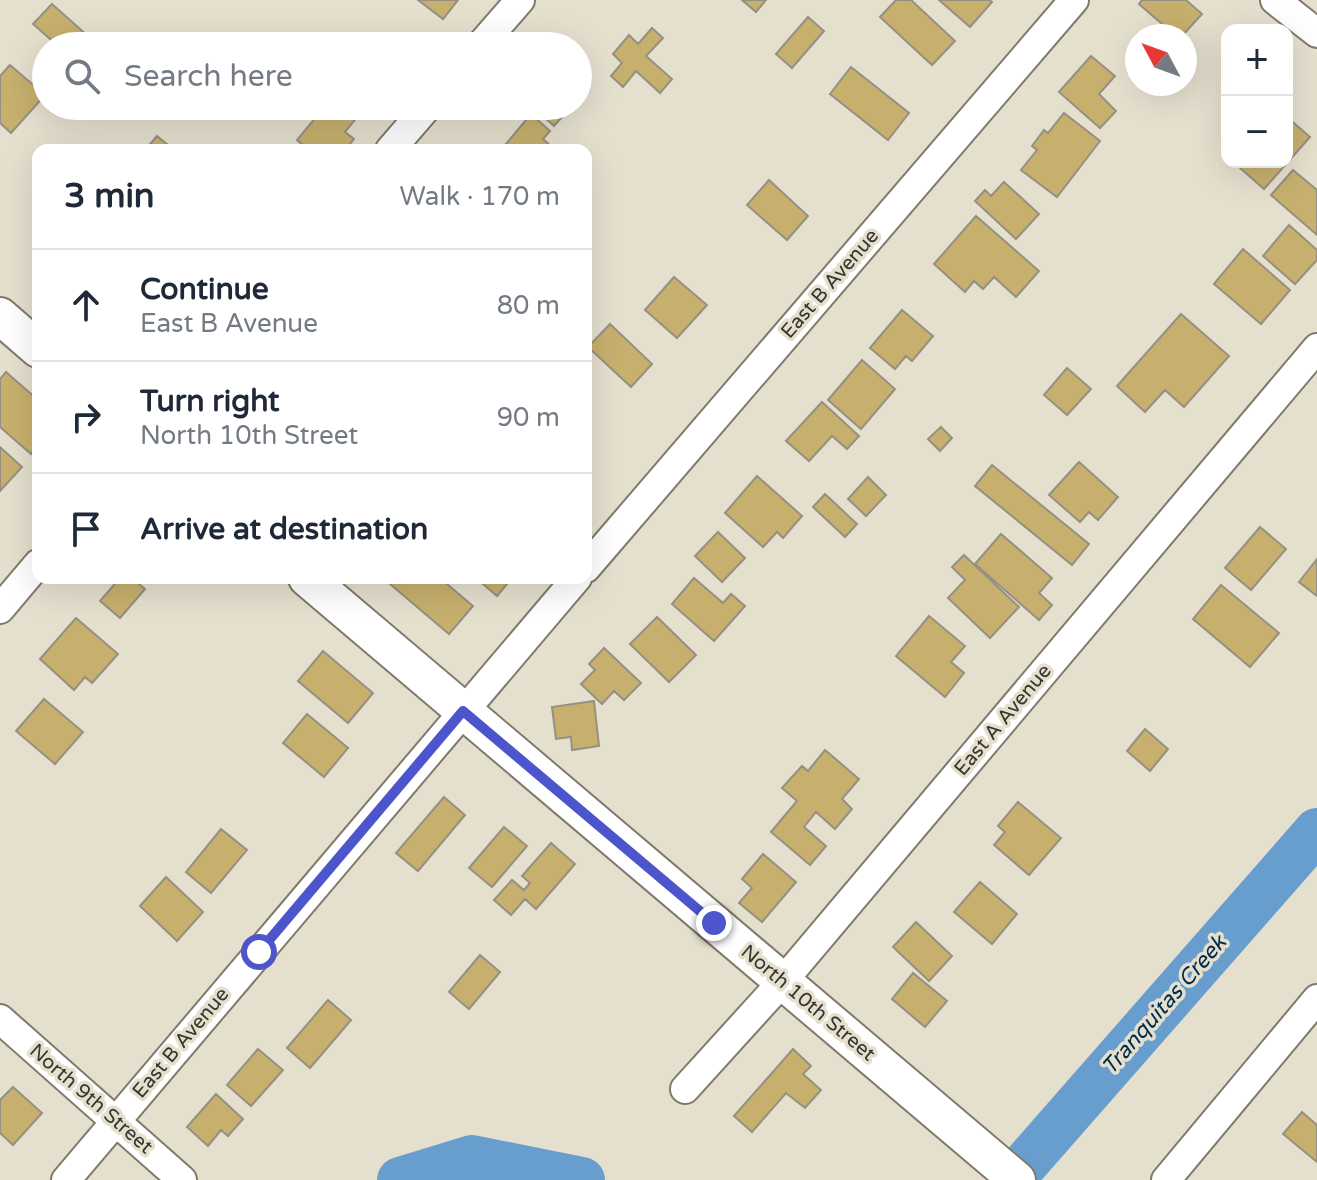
<!DOCTYPE html>
<html lang="en">
<head>
<meta charset="utf-8">
<style>
	:root { --surface:#fff; --page:#f2f2f3; --text:#1f2937; --muted:#747a83; --line:#e0e1e3 }
	body { margin:0; font-family:"Varela Round",sans-serif; background:var(--page); color:var(--text) }
	.controls { position:absolute; right:24px; top:24px; display:grid; overflow:hidden; border-radius:16px; box-shadow:0 8px 32px #0002 }
	.controls button { width:72px; height:72px; display:grid; place-items:center; padding:0; border:0; border-bottom:2px solid var(--line); background:var(--surface); color:var(--text); font:40px sans-serif }
	.compass { position:absolute; left:1125px; top:24px; width:72px; height:72px; border-radius:50%; background:var(--surface); box-shadow:0 8px 32px #0002; rotate:311deg }
	.stop { position:absolute; width:24px; height:24px; margin:-18px; border:6px solid #4c55cb; border-radius:50%; background:#fff }
	.stop.end { background:#4c55cb; border-color:#fff; box-shadow:0 2px 8px #0008 }
	.list { margin:0; padding:0; list-style:none }
	h2 { display:flex; justify-content:space-between; align-items:center; height:104px; margin:0; padding:0 32px; font-size:34px }
	h2 small { font-size:26px; font-weight:400; color:var(--muted) }
	.list li { display:grid; grid-template-columns:52px 1fr auto; gap:24px; align-items:center; box-sizing:border-box; height:112px; padding:0 32px; border-top:2px solid var(--line) }
	.list b { display:block; font-size:30px; white-space:nowrap }
	.list p { margin:0; font-size:26px; white-space:nowrap; color:var(--muted) }
	.list em { font-size:26px; font-style:normal; color:var(--muted) }
	.icon { flex:none; width:44px; height:44px; fill:none; stroke:currentColor; stroke-width:2; stroke-linecap:round; stroke-linejoin:round }
	.map { position:relative; flex:none; width:1317px; height:1180px; overflow:hidden }
	.search { position:absolute; background:var(--surface); box-shadow:0 8px 32px #0002; left:32px; top:32px; width:560px; height:88px; display:flex; align-items:center; gap:20px; box-sizing:border-box; padding:0 28px; border-radius:44px; color:var(--muted); font-size:30px }
	.panel { position:absolute; background:var(--surface); box-shadow:0 8px 32px #0002; left:32px; top:144px; width:560px; height:440px; border-radius:16px }
	.map>svg:first-child { display:block }
	.lines { fill:none; stroke-linecap:round; stroke-linejoin:round }
	.river { stroke:#689ecd; stroke-width:46 }
	.building { fill:#c7b06e; stroke:#969081; stroke-width:2 }
	.minor-casing { stroke:#7f7a6b; stroke-width:32 }
	.tertiary-casing { stroke:#7f7a6b; stroke-width:40 }
	.minor { stroke:#fff; stroke-width:28 }
	.tertiary { stroke:#fff; stroke-width:36 }
	.route { stroke:#4c55cb; stroke-width:10 }
	.labels { text-anchor:middle; dominant-baseline:central; stroke-width:7; stroke-linejoin:round; paint-order:stroke }
	.street-label { font-size:20px; fill:#37352e; stroke:#e5dfce }
	.water-label { font-size:22px; font-style:italic; fill:#012c4b; stroke:#e5dfce }
</style>
</head>
<body>
<div class="map">
<svg width="1317" height="1180" viewBox="0 0 1317 1180">
	<rect width="100%" height="100%" fill="#e5dfce"/>
	<g class="lines">
		<path class="river" d="M400,1180L472,1158L582,1180
			M1011,1180L1317,831"/>
	</g>
	<path class="building" d="M418,0H458L443,19Z
		M742,0H766L756,12Z
		M896,0H911L955,41L932,65L880,17Z
		M939,0H989L992,2L970,27Z
		M1142,0H1186L1202,14L1182,36H1176L1139,4Z
		M52,4L89,37L81,46H58L33,24Z
		M808,17L824,31L792,68L776,54Z
		M652,28L663,38L646,56L672,79L660,93L636,71L623,87L611,76L622,63L613,54L629,35L638,44Z
		M1091,56L1115,76L1099,94L1116,111L1100,128L1059,92Z
		M10,65L45,95L11,133L0,123V76Z
		M851,67L909,113L888,140L830,94Z
		M578,84L586,91L578,100Z
		M325,106H346L358,116L345,132L354,139L345,150H309L297,140Z
		M532,106H572L554,126Z
		M1064,113L1100,141L1057,197L1021,170L1037,150L1032,146L1044,130L1048,133Z
		M531,114L550,131L543,139L553,148L501,150Z
		M1287,117L1310,137L1264,189L1240,168L1245,162H1287Z
		M157,136L174,150H145Z
		M1293,170L1317,190V235L1271,195Z
		M769,180L808,216L787,240L747,205Z
		M1004,182L1039,214L1016,239L975,201L985,190L991,196Z
		M976,216L1039,271L1016,297L994,277L983,289L974,281L965,292L934,264Z
		M1289,225L1317,250V260L1295,284L1263,256Z
		M1243,249L1290,290L1261,324L1214,284Z
		M674,277L707,305L677,338L645,310Z
		M902,310L933,336L912,361L906,356L895,369L870,348Z
		M1181,314L1229,356L1184,407L1165,390L1145,412L1117,386Z
		M610,324L652,364L631,387L588,347Z
		M862,360L895,389L861,429L828,400Z
		M1067,368L1091,389L1067,415L1044,395Z
		M6,372L38,400V446L31,454L0,427V379Z
		M822,402L859,436L847,449L832,436L809,461L786,441Z
		M941,427L952,438L940,451L928,439Z
		M0,447L22,467L0,491Z
		M1079,462L1118,497L1098,520L1089,512L1080,522L1049,495Z
		M992,465L1089,544L1072,565L975,486Z
		M757,476L802,516L783,538L777,532L763,547L725,513Z
		M868,477L886,495L866,516L848,499Z
		M825,494L857,524L845,537L813,507Z
		M1260,527L1286,549L1251,590L1225,568Z
		M718,532L745,558L722,582L695,556Z
		M1001,534L1052,578L1039,593L1052,605L1039,620L975,564Z
		M964,555L1019,607L990,638L948,598L965,580L952,567Z
		M1317,559V596L1299,582Z
		M120,578H132L145,589L120,618L100,601Z
		M383,578H440L473,606L449,634Z
		M476,578H512L497,596Z
		M694,578L723,603L731,594L745,606L714,641L672,604Z
		M1221,585L1279,633L1250,667L1193,619Z
		M929,616L965,646L951,662L964,673L945,697L896,656Z
		M657,617L696,655L669,682L630,644Z
		M76,618L118,654L92,683L85,677L74,690L40,659Z
		M604,648L641,683L624,700L614,691L602,704L581,684L595,670L589,664Z
		M323,651L373,693L348,723L298,681Z
		M44,699L83,732L55,764L16,731Z
		M594,701L599,746L572,750L571,737L556,739L552,707Z
		M307,714L348,748L324,777L283,743Z
		M1145,729L1168,749L1150,771L1127,751Z
		M825,750L859,779L842,799L852,809L835,829L816,812L804,827L826,846L810,865L771,832L797,801L782,788L802,766L808,771Z
		M444,797L465,815L418,871L396,853Z
		M1018,802L1061,838L1029,875L994,845L1005,832L998,826Z
		M504,827L527,846L492,887L469,868Z
		M221,829L247,850L211,893L186,872Z
		M551,843L575,864L536,909L525,899L511,915L494,900L512,880L524,890L530,883L522,876Z
		M763,854L796,882L762,922L739,903L752,888L742,879Z
		M166,877L203,912L177,941L140,906Z
		M980,882L1017,914L992,944L954,912Z
		M916,922L952,956L929,981L893,947Z
		M480,955L500,972L469,1009L449,992Z
		M913,973L947,1001L925,1027L892,999Z
		M328,1000L351,1020L310,1068L287,1048Z
		M258,1049L283,1070L251,1106L227,1085Z
		M793,1049L811,1066L803,1074L821,1090L805,1108L786,1093L752,1132L734,1116Z
		M13,1087L42,1113L13,1145L0,1133V1100Z
		M216,1094L243,1119L228,1136L221,1130L208,1146L187,1127Z
		M1302,1112L1317,1125V1162L1283,1134Z"/>
	<g class="lines">
		<defs>
			<path id="minor" d="M1275,0L1317,33
				M480,46L520,0
				M390,150L428,106
				M586,568L1074,0
				M0,609L38,564
				M0,1019L182,1180
				M685,1089L783,981L1317,348
				M66,1180L577,578
				M1166,1180L1317,999"/>
			<path id="tertiary" d="M0,316L38,349
				M307,578L1017,1180"/>
		</defs>
		<use href="#minor" class="minor-casing"/>
		<use href="#tertiary" class="tertiary-casing"/>
		<use href="#minor" class="minor"/>
		<use href="#tertiary" class="tertiary"/>
	</g>
	<g class="lines">
		<path class="route" d="M259,952L463,711L714,923"/>
	</g>
	<g class="labels">
		<g class="street-label">
			<text transform="translate(830 284) rotate(-49)">East B Avenue</text>
			<text transform="translate(1003 720) rotate(-50)">East A Avenue</text>
			<text transform="translate(808 1003) rotate(40)">North 10th Street</text>
			<text transform="translate(181 1043) rotate(-50)">East B Avenue</text>
			<text transform="translate(91 1099) rotate(41)">North 9th Street</text>
		</g>
		<g class="water-label">
			<text transform="translate(1164 1005) rotate(-49)">Tranquitas Creek</text>
		</g>
	</g>
</svg>
<div class="controls">
<button>+</button>
<button>−</button>
</div>
<svg class="compass" viewBox="-18 -18 36 36"><path d="M0-13l5 13h-10z" fill="#e53935"/><path d="M0 13l5-13h-10z" fill="#747a83"/></svg>
<div class="stop" style="left:259px;top:952px"></div>
<div class="stop end" style="left:714px;top:923px"></div>
<div class="search"><svg class="icon" aria-label="search" viewBox="0 0 24 24"><circle cx="10" cy="10" r="6"/><path d="M15 15l6 6"/></svg>Search here</div>
<section class="panel">
<h2>3 min<small>Walk · 170 m</small></h2>
<ul class="list">
<li><svg class="icon" aria-label="ahead" viewBox="0 0 24 24"><path d="M12 20V5M6 11l6-6 6 6"/></svg><div><b>Continue</b><p>East B Avenue</p></div><em>80 m</em></li>
<li><svg class="icon" aria-label="right" viewBox="0 0 24 24"><path d="M7 20v-9h11M14 6l5 5-5 5"/></svg><div><b>Turn right</b><p>North 10th Street</p></div><em>90 m</em></li>
<li><svg class="icon" aria-label="arrive" viewBox="0 0 24 24"><path d="M6 21V4h12l-3 4 3 4H6"/></svg><div><b>Arrive at destination</b></div></li>
</ul>
</section>
</div>
</body>
</html>
